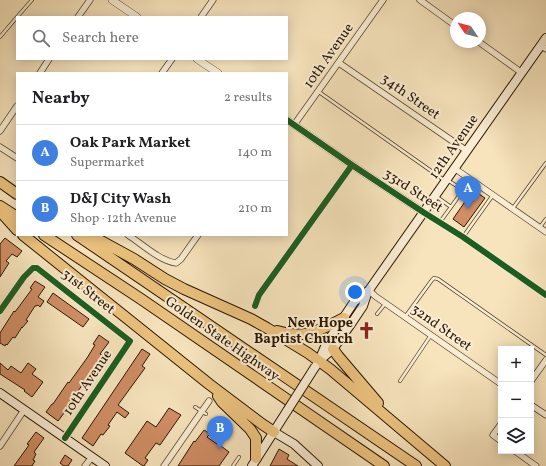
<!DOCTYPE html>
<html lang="en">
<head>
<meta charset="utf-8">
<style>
	:root { --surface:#fff; --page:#f2f2f2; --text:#202124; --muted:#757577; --line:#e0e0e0; --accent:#2563eb }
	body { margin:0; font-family:Vollkorn,serif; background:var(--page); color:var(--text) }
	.controls { position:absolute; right:12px; bottom:12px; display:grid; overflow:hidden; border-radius:0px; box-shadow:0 2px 10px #0003 }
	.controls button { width:36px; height:36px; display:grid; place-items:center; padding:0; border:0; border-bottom:1px solid var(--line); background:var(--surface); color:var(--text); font:20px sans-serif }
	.compass { position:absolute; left:450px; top:12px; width:36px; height:36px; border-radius:50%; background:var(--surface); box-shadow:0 2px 10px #0003; rotate:305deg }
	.you { position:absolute; left:355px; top:292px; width:14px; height:14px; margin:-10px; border:3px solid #fff; border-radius:50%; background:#1a73e8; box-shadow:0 0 0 6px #1a73e833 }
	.badge { display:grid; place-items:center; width:26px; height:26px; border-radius:50%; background:var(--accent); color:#fff; font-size:13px; font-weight:700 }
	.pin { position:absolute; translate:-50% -33px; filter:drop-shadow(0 1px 2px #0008) }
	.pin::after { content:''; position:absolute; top:21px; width:14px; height:12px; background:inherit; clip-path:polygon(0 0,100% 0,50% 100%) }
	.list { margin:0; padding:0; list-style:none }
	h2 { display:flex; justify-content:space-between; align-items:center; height:52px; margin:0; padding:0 16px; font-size:17px }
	h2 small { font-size:13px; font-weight:400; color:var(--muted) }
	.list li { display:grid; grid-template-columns:26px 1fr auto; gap:12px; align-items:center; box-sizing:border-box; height:56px; padding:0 16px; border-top:1px solid var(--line) }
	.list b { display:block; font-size:15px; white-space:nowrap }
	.list p { margin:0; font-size:13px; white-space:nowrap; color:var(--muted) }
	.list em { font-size:13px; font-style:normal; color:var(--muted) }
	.icon { flex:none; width:22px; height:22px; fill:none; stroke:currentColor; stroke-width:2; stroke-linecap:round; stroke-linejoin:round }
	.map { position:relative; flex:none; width:546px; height:466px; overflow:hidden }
	.search { position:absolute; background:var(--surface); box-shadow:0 2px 10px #0003; left:16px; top:16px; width:272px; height:44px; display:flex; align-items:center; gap:10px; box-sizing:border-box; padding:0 14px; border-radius:0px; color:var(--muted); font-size:15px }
	.panel { position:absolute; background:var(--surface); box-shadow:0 2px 10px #0003; left:16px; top:72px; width:272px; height:164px; border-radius:0px }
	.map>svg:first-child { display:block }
	.building { fill:#d08e65; stroke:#291701 }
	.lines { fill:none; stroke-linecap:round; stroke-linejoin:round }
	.service-casing { stroke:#5c4a30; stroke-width:4 }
	.minor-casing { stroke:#5c4a30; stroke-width:7 }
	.tertiary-casing { stroke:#5c4a30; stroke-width:8 }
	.secondary-casing { stroke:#291701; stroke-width:10 }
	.motorway-casing { stroke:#291701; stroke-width:12 }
	.service { stroke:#faedd4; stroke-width:2.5 }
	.minor { stroke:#faedd4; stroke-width:5.5 }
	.tertiary { stroke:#faedd4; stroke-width:7 }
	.secondary { stroke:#faedd4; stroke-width:8 }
	.motorway { stroke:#ecc27e; stroke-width:10 }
	.secondary-bridge-casing { stroke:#291701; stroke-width:10; stroke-linecap:butt }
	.secondary-bridge { stroke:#faedd4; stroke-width:8 }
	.cycleway-casing { stroke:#faedd4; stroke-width:8 }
	.cycleway { stroke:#1b5e20; stroke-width:6 }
	.labels { text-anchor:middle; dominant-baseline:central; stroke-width:4; stroke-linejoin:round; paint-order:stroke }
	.street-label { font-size:14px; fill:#291701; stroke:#faedd4 }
	.poi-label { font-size:14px; font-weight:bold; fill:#291701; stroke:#faedd4; text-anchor:end }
</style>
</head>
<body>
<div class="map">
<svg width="546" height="466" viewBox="0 0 546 466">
	<rect width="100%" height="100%" fill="#f7e4bd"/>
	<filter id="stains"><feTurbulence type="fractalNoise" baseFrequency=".005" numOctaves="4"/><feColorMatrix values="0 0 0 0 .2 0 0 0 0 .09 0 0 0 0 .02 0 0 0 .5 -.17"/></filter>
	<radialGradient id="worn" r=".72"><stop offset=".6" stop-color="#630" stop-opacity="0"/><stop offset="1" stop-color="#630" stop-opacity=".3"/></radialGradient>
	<path class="building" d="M473,190L485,198L464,227L453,219Z
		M5,238L22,251L17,257L12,254L6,261L9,263L0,277V244Z
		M35,281L45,287L38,297L44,301L40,307L38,305L36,306H35L26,320L28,321L22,328V327L15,338L13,337L7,345L6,344L5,346L0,343V333L14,311L15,312L32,289L30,288Z
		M53,293L89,319L83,327L47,302Z
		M99,335L109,342L100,354L103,356L63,412L64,413L58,421L46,412L52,404H53L68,382L69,383L87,358L95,345L93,344Z
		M142,349L150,354L142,366L145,368L118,405L129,413L125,418L117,412L108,425L110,426L103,435L101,434L93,446L82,438Z
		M0,363L8,370L11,366L21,373L28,363L36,369L32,374L43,382L32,397L24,391L25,390L0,374Z
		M169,408L181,415L160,445L156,443L145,458L148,460L144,466H143L125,453L147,421L156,427Z
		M204,430L210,434L207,437L217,444V443L229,452L219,466H178L194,441L195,442Z
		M36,432L44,438L34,452L36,454L33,460L35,461L32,466H14L29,445L27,444Z
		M279,449L289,455L287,459L298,466H270Z
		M65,455L72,460L68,466H64L60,463Z"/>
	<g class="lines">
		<defs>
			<path id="service" d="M17,17L32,0
				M0,37L17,17
				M319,92L444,180
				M463,190L470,179
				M437,197L451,207L463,190L449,181
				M513,208L546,163
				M440,222L451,207
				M540,227L546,219
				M463,237L493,195
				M377,314L385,304
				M405,317L432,280L434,278L438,279L546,355
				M400,381L431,335
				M195,407L206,414
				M233,466L239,457"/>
			<path id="minor" d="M420,0L456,26
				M78,17L90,0
				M201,17L213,0
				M479,42L522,73
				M541,46L546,49
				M339,63L467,151
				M40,73L49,59
				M162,73L172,59
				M294,125L383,0
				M0,131L17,106
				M0,147L17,158
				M454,168L546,232
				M423,212L463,237L546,295
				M128,235C142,244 160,261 176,263L181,259L198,235
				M369,290L375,296L501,384
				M255,306L259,295L352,165
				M0,311L24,277L33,268H37L130,341L65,438
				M531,381L546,360
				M531,405L546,415
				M501,424L493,435L501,441
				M0,446L24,410
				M515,451L536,466
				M85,466L92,457
				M164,466L209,401"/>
			<path id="tertiary" d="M112,0L137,17
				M197,59L218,73
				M287,120L352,165L423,212"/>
			<path id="secondary" d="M319,361L333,349L351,324L363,306L368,291
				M316,366L319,361L326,344L354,302L369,290L546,38
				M0,393L105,466
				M274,432L294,444L318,466
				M252,466L287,411"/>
			<path id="motorway" d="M0,182L17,194
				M0,206L17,217
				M0,211L17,230
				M23,235L209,384L262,424L274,432
				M44,235L141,299L384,466
				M77,235L416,466
				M90,235L134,259L165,279L184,289L251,319L267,328L308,353L330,369L445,466
				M277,331C305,340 320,330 344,318
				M333,349L338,356L378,403
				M218,396L222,402L250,429L256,438V458"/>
		</defs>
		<use href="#service" class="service-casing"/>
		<use href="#minor" class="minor-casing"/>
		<use href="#tertiary" class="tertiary-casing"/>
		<use href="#secondary" class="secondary-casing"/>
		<use href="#motorway" class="motorway-casing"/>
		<use href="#service" class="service"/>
		<use href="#minor" class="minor"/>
		<use href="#tertiary" class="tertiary"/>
		<use href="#secondary" class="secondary"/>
		<use href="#motorway" class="motorway"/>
		<defs>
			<path id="secondary-bridge" d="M287,411L315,367"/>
		</defs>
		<use href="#secondary-bridge" class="secondary-bridge-casing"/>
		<use href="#secondary-bridge" class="secondary-bridge"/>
		<defs>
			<path id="cycleway" d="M287,120L352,165L423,212L463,237L546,295
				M255,306L259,295L352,165
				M0,311L24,277L33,268H37L130,341L65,438"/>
		</defs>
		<use href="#cycleway" class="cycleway-casing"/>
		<use href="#cycleway" class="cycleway"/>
	</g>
	<defs>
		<symbol id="church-bare" viewBox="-9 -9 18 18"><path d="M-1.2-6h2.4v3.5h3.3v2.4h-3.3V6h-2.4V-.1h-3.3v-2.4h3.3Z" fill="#8f2418" stroke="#faedd4" stroke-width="2.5" paint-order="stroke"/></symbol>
	</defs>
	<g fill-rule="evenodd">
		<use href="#church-bare" x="354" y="318" width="25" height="25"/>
	</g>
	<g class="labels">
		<g class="street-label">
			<text transform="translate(329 56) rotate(-55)">10th Avenue</text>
			<text transform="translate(410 97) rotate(35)">34th Street</text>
			<text transform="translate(454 147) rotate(-55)">12th Avenue</text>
			<text transform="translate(413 191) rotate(33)">33rd Street</text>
			<text transform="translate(88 292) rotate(38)">31st Street</text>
			<text transform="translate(441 328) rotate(35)">32nd Street</text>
			<text transform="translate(222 339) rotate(35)">Golden State Highway</text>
			<text transform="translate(88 383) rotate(-56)">10th Avenue</text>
		</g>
		<g class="poi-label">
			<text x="353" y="323">New Hope<tspan x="353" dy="16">Baptist Church</tspan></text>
		</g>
	</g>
	<rect width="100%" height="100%" filter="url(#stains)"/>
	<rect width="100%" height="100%" fill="url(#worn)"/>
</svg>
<div class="controls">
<button>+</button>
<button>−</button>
<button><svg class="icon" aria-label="layers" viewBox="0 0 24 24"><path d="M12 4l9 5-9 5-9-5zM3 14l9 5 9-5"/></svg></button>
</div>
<svg class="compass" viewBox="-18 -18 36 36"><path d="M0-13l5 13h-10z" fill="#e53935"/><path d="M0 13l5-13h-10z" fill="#757577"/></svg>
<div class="you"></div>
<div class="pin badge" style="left:468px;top:209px;background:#3f7fe0">A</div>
<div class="pin badge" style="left:220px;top:449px;background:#3f7fe0">B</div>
<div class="search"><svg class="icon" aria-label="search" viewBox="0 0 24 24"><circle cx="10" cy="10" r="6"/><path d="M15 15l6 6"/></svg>Search here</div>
<section class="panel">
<h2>Nearby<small>2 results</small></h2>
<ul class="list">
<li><span class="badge" style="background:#3f7fe0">A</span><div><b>Oak Park Market</b><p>Supermarket</p></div><em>140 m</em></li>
<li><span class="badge" style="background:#3f7fe0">B</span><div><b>D&amp;J City Wash</b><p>Shop · 12th Avenue</p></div><em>210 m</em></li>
</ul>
</section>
</div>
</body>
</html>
